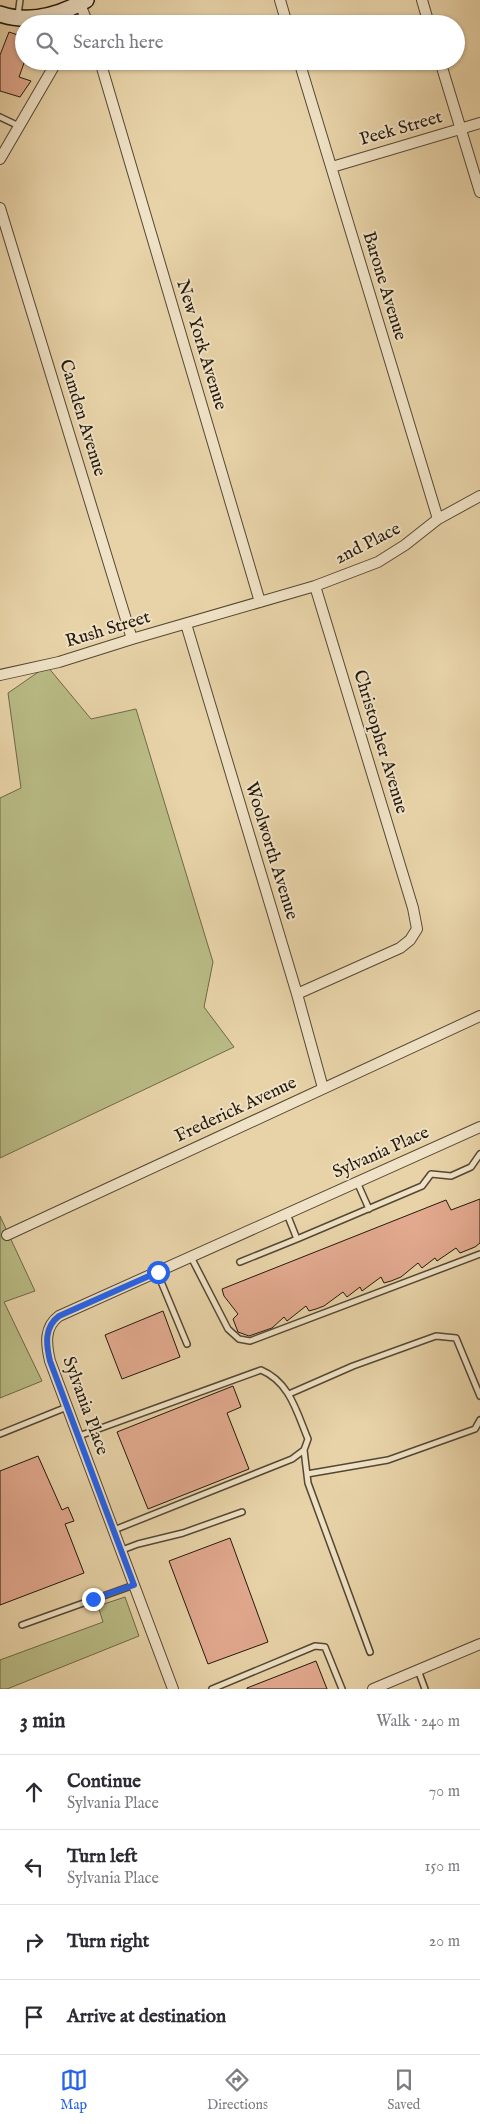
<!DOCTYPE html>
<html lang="en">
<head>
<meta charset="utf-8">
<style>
	:root { --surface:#fff; --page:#f2f2f3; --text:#2b2b33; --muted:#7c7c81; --line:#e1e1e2; --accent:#2563eb }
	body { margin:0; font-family:"IM FELL English",serif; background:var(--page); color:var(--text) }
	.stop { position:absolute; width:15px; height:15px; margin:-11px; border:4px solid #2563eb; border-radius:50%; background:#fff }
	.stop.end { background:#2563eb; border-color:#fff; box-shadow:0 1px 5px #0008 }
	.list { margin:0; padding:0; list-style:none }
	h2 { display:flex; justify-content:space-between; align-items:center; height:65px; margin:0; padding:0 20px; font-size:21px }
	h2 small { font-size:16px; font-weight:400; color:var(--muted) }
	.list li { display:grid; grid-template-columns:32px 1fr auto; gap:15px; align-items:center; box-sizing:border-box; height:75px; padding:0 20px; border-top:1px solid var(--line) }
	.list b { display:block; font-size:19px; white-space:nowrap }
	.list p { margin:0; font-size:16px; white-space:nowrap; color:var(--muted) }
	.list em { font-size:16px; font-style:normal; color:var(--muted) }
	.icon { flex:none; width:28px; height:28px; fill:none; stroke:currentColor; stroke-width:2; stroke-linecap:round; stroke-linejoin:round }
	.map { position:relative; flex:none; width:480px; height:1689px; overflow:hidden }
	.search { position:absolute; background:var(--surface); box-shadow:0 1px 4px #0004; left:15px; right:15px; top:15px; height:55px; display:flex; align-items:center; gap:12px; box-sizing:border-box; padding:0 18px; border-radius:28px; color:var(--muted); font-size:19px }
	.sheet { height:365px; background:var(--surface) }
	nav { display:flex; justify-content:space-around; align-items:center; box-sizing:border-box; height:70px; border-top:1px solid var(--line); background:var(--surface); font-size:14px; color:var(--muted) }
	nav a { display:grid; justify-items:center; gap:2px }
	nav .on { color:var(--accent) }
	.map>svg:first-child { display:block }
	.green { fill:#b9bb85; stroke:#6e6a49 }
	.building { fill:#e2a98f; stroke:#23190d }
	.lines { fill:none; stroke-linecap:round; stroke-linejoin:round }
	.lane-casing { stroke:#544834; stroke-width:8 }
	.street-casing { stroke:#544834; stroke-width:12 }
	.secondary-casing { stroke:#23190d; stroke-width:18 }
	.lane { stroke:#f0e2c6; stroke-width:5 }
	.street { stroke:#f0e2c6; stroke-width:10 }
	.secondary { stroke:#f0e2c6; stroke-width:15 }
	.route { stroke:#2563eb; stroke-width:6 }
	.labels { text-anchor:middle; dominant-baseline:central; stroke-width:4; stroke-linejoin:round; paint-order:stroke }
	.street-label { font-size:18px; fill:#23190d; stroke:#f0e2c6 }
</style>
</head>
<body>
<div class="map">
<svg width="480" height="1689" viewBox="0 0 480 1689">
	<rect width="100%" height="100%" fill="#e8d3a8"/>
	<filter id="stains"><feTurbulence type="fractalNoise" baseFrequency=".004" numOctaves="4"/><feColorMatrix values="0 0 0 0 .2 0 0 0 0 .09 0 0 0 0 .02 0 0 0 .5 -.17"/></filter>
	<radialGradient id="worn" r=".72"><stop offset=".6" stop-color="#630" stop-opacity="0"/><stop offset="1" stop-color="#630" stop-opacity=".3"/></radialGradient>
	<path class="green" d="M47,666L91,719L136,709L213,962L204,1007L234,1047L0,1158V798L21,788L8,693Z
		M0,1216L35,1291L4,1302L42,1381L0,1398Z
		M125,1597L139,1636L7,1689H0V1660L103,1622L98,1606Z"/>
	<path class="building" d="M9,32L24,37V63L19,77L31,81L20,97L0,91V55Z
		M480,1199V1243L475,1247L460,1253L456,1248L437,1261L435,1258L422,1268L418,1263L401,1277L391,1281L384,1283L381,1277L362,1291L360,1287L347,1297L343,1292L324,1306L316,1309L309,1311L306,1306L287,1321L284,1317L272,1328L249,1336L238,1332L233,1319L238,1314L224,1296L222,1289L446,1200L451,1210Z
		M163,1311L180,1357L122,1379L105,1335Z
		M233,1386L241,1407L227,1413L249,1469L148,1509L117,1432Z
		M38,1456L62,1510L68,1507L74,1521L65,1524L84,1573L0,1605V1471Z
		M230,1538L268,1642L208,1664L169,1561Z
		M316,1661L327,1689H247V1688Z"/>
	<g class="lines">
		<defs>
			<path id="lane" d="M18,15L20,0
				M0,117L19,126
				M357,1182L369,1209
				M297,1239L422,1186L431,1174L451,1176L471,1167L480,1154
				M191,1257L228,1329L239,1339L250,1341L480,1254
				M240,1262L297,1239L287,1214
				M157,1272L187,1344
				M289,1394L353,1366L436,1336L456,1338L480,1396
				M0,1434L67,1407
				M79,1436L261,1370C290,1382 297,1413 308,1439L304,1450L292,1459L114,1530
				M304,1450L308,1483L370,1652
				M307,1474L388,1460L475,1429L480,1420
				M122,1550L138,1544L183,1533L242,1512
				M22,1625L134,1585
				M418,1670L425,1689
				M212,1689L315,1646L325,1647L342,1689"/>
			<path id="street" d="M280,0L287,24
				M422,0L429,24
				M80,4L88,24
				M100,61L260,602
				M299,61L438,519
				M440,61L480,192
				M0,159L57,61
				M332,167L480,123
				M0,208L132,639
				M186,624L297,994L323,1088
				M0,675L59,662L132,639L315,586L378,562L405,545L438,519L480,496
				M297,994L400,948L410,940L417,929L413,908L315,586
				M7,1235L480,1016
				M173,1689L50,1361C46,1344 44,1327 59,1316L480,1127
				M373,1689L480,1644"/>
			<path id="secondary" d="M0,14C30,24 60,15 86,0"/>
		</defs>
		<use href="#lane" class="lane-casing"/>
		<use href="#street" class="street-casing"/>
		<use href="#secondary" class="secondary-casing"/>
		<use href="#lane" class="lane"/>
		<use href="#street" class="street"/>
		<use href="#secondary" class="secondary"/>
	</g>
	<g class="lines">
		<path class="route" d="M93,1599L134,1585L50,1361C46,1344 44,1327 59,1316L158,1272"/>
	</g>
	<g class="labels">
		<g class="street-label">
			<text transform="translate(401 129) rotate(-16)">Peek Street</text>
			<text transform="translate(384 286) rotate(73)">Barone Avenue</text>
			<text transform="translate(201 345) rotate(73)">New York Avenue</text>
			<text transform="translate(82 418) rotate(73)">Camden Avenue</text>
			<text transform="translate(368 544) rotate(-27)">2nd Place</text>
			<text transform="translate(108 630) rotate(-17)">Rush Street</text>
			<text transform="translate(380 742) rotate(73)">Christopher Avenue</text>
			<text transform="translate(271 851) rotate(73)">Woolworth Avenue</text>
			<text transform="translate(236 1110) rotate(-25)">Frederick Avenue</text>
			<text transform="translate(381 1153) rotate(-24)">Sylvania Place</text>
			<text transform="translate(85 1406) rotate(70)">Sylvania Place</text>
		</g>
	</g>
	<rect width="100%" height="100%" filter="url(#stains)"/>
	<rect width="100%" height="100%" fill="url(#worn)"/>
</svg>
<div class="stop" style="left:158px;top:1272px"></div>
<div class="stop end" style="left:93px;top:1599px"></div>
<div class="search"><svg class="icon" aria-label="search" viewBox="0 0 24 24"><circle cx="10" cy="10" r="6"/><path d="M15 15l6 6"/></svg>Search here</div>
</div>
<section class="sheet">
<h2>3 min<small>Walk · 240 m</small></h2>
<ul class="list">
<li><svg class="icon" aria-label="ahead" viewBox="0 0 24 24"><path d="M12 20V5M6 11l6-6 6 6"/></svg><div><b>Continue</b><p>Sylvania Place</p></div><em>70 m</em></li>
<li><svg class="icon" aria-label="left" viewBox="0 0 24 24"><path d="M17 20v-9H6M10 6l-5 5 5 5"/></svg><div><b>Turn left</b><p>Sylvania Place</p></div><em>150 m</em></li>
<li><svg class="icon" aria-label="right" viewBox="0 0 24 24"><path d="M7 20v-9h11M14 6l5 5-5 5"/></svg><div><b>Turn right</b></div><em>20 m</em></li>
<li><svg class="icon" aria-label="arrive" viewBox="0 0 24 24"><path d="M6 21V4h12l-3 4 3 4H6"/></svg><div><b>Arrive at destination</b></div></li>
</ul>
</section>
<nav>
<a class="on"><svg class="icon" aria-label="map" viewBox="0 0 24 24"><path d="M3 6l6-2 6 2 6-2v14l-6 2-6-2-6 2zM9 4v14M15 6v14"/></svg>Map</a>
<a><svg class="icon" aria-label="directions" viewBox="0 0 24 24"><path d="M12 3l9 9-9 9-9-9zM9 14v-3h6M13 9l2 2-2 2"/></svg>Directions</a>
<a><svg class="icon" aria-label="saved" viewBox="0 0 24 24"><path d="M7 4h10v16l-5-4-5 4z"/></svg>Saved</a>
</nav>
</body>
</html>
